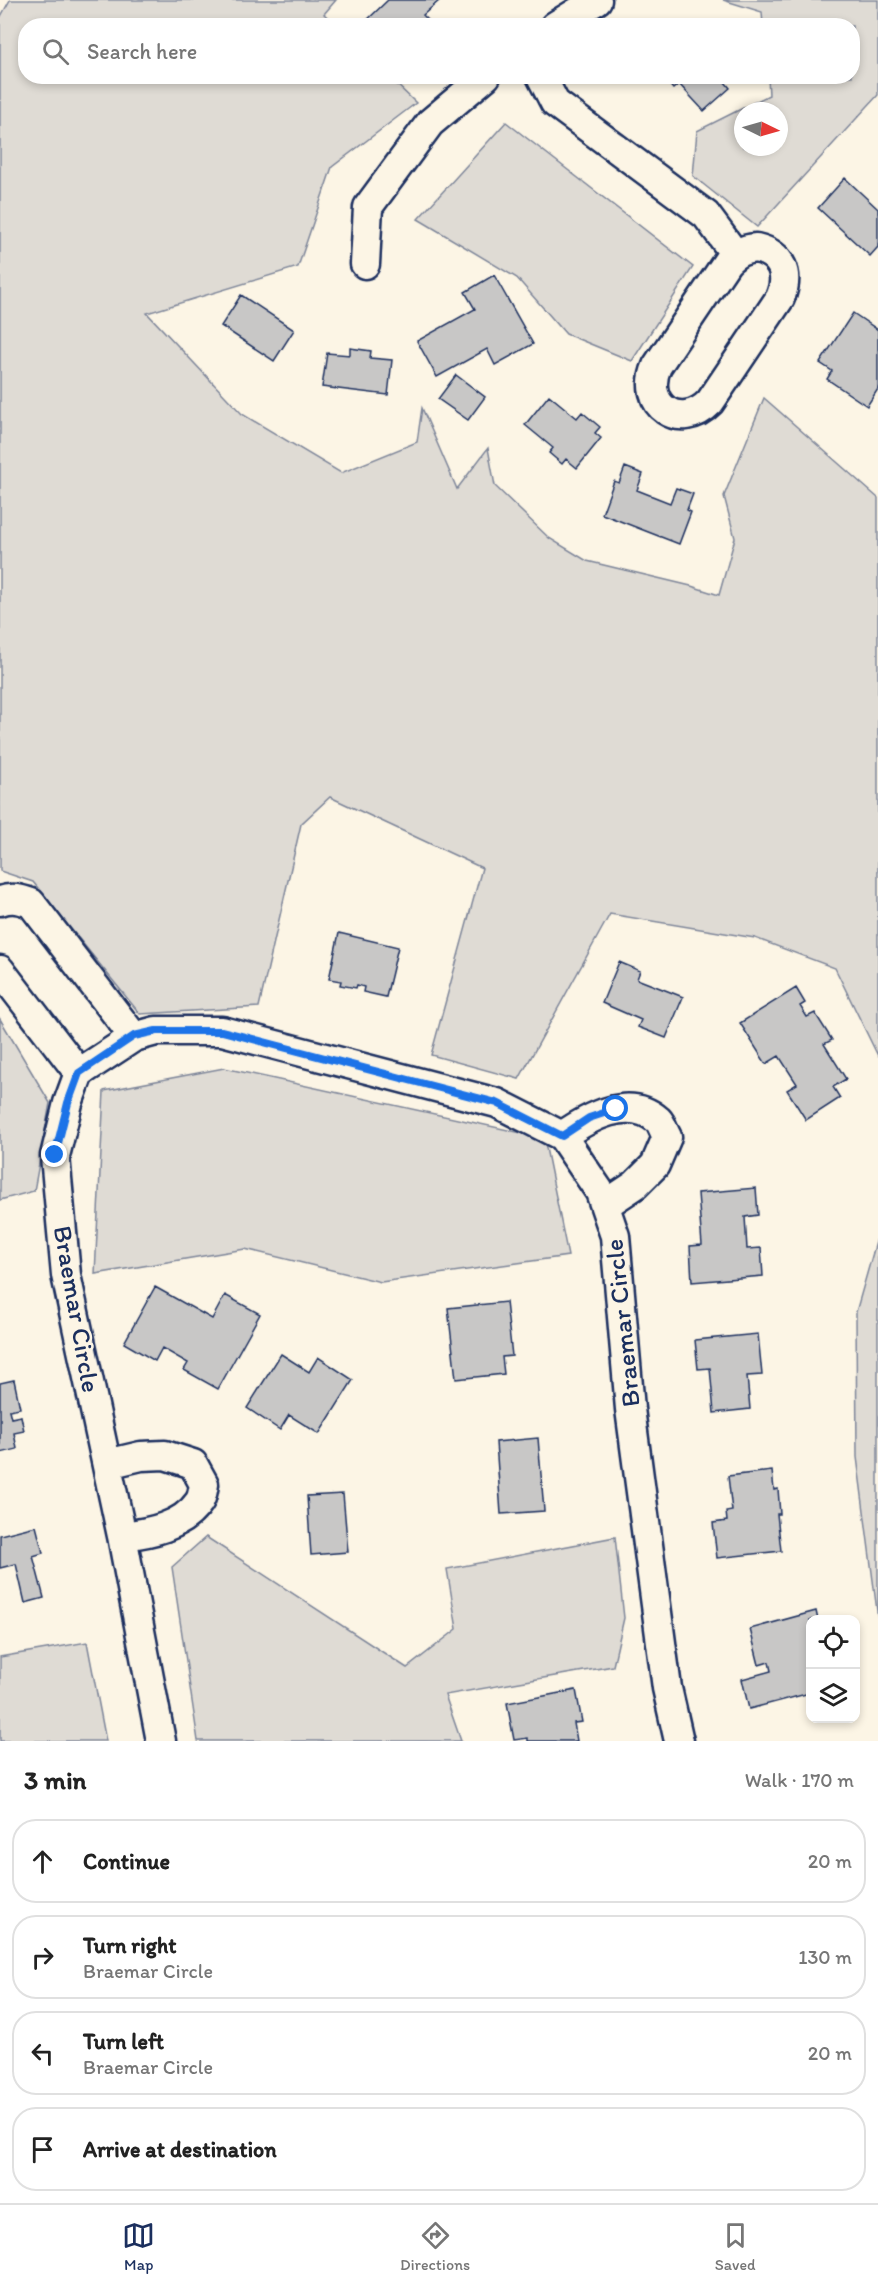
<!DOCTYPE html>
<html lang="en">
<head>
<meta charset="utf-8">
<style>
	:root { --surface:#fff; --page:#f6f6f6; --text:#222; --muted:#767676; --line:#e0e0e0; --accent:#1b2f5e }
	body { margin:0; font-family:Itim,sans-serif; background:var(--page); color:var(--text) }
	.controls { position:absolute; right:18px; bottom:18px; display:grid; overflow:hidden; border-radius:12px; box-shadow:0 3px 9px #0003 }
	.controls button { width:54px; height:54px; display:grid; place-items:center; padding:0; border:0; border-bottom:2px solid var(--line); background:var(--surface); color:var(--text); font:30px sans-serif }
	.compass { position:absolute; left:734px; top:102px; width:54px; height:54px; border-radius:50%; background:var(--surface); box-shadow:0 3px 9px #0003; rotate:95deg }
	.stop { position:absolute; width:18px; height:18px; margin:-14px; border:4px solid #1a73e8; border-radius:50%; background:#fff }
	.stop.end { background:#1a73e8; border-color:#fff; box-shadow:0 2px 6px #0008 }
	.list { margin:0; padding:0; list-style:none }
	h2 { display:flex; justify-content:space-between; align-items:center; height:78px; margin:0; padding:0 24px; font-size:26px }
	h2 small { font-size:20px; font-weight:400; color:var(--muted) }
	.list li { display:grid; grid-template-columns:39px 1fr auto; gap:18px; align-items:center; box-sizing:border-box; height:84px; margin:0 12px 12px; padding:0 12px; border:2px solid var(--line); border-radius:24px }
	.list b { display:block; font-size:22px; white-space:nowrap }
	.list p { margin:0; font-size:20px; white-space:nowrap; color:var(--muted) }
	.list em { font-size:20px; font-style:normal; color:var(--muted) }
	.icon { flex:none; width:33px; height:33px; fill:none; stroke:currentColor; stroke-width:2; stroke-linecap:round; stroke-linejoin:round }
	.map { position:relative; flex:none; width:878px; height:1741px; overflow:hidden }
	.search { position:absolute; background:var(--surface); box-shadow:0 3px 9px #0003; left:18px; right:18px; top:18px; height:66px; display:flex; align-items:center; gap:15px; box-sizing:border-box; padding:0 21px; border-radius:24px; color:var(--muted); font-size:22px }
	.sheet { height:462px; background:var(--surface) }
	nav { display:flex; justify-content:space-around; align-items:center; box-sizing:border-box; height:84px; border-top:2px solid var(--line); background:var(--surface); font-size:16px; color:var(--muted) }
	nav a { display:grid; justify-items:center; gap:3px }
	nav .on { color:var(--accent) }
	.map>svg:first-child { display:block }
	.green { fill:#dfdbd4; stroke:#7d8599; stroke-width:1.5; fill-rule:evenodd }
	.building { fill:#c8c7c6; stroke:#1b2f5e; stroke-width:1.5 }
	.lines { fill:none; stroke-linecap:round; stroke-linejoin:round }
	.street-casing { stroke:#1b2f5e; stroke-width:33 }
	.street { stroke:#fcf5e5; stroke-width:28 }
	.route { stroke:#1a73e8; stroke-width:8 }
	.labels { text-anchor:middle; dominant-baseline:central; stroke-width:5; stroke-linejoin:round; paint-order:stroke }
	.street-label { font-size:26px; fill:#1b2f5e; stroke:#fcf5e5 }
</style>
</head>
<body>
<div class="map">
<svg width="878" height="1741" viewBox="0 0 878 1741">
	<rect width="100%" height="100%" fill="#fcf5e5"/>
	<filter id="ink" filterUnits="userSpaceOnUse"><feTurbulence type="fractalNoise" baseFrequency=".0167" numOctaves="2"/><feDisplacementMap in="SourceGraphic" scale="12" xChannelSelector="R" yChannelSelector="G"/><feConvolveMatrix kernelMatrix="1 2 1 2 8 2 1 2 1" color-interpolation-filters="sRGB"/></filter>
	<g filter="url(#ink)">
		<path class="green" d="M10,0H336L324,14L336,25L26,26V76L389,77L416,103L332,167L298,267L147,313L242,414L341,473L417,442L422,408L457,489L488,448L495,486L549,538L587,561L691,586L719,595L735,538L724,496L764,398L878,498V1056L835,968L755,938L610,914L519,1079L431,1055L482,868L330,797L301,824L259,1007L140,1014L33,882L0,871V18Z
			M723,0H878V95L757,227L693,176L697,131L769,95L768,77L852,76V26L763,25L762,12ZM743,111H779V147H743Z
			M506,122L693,267L632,361L566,334L517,278L418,219Z
			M0,1019L50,1103L34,1191L0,1200Z
			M224,1068L544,1138L568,1256L381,1282L245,1249L95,1274L104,1091Z
			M878,1235V1619L857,1457L856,1312Z
			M206,1537L407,1668L457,1629L447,1569L615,1537L624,1618L613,1666L445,1695L461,1741H198L172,1567Z
			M87,1642L106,1741H0V1657Z"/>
		<path class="building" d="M388,0H440L423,15L428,20L422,26H368L365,22Z
			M662,76H720L730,88L704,111L679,84L673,89Z
			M845,178L878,209V247L870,256L818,208Z
			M494,275L533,344L495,365L487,349L437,377L417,341L475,309L465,292Z
			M241,295L294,330L274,361L221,326Z
			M853,313L878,330V389L867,406L827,379L832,371L820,363Z
			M350,348L371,351L370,358L392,360L388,395L322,387L327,353L350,355Z
			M456,375L485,397L468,420L438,399Z
			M549,395L577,418L582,412L600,427L595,433L601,438L577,468L566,459L562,464L549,453L553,448L525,425Z
			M625,467L643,474L637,490L670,503L676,488L693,494L687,510L691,512L679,544L602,514L614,481L619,483Z
			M339,933L398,947L386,997L363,992L364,987L357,985L356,988L340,985L341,981L329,979Z
			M619,962L640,971L637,979L683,997L666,1038L638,1027L641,1020L602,1003Z
			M796,988L805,1003L800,1006L807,1017L815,1013L832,1040L824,1044L846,1079L833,1087L840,1098L806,1120L787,1090L797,1084L779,1056L766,1064L740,1023Z
			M756,1188L758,1215L745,1217L747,1249L761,1248L763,1276L692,1282L690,1246L702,1245L698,1193Z
			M155,1287L212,1319L225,1295L260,1314L218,1389L184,1370L188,1363L162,1348L155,1361L124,1343Z
			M506,1302L512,1356L502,1357L504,1374L456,1379L448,1308Z
			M758,1334L762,1375L747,1376L750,1409L714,1413L710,1368L698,1369L695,1340Z
			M281,1354L309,1372L318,1357L353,1380L319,1434L289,1415L280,1430L247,1408Z
			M14,1380L20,1408L9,1410L11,1418L21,1416L24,1431L14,1433L17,1449L0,1453V1383Z
			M538,1438L544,1511L501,1514L496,1442Z
			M772,1471L774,1490L778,1489L780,1514H777L781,1551L717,1558L713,1523L727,1521L726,1512L732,1511L728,1476Z
			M343,1494L348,1552L311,1555L307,1496Z
			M36,1526L43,1553L33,1556L44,1598L25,1603L16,1564L0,1568V1535Z
			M816,1611L818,1620H810V1693L749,1709L742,1679L771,1671L769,1662L759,1665L750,1629Z
			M576,1690L582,1722L574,1723L577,1741H528V1738L514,1740L507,1703Z"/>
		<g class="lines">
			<defs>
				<path id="street" d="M555,26L597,0
					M541,76L555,103L706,215L735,254
					M756,248C782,254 790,274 780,298L710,402C680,433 640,405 657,366L727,262C736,253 743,249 756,248Z
					M365,264L368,207L430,123L486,76
					M0,901C12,897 20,899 31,903L134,1037
					M0,970L79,1073
					M562,1136C588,1118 629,1094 658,1120C662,1124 664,1132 667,1137L655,1165L635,1185L605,1205
					M107,1464L141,1456L165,1455L193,1464L204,1484C203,1490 202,1498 199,1502C182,1527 149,1533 122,1536
					M161,1741L122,1536L66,1275L55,1156L68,1103L79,1073L134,1037L156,1031H222L497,1103L562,1136L600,1192L615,1236L630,1409L667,1688L679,1741"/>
			</defs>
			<use href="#street" class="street-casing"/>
			<use href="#street" class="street"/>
		</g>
	</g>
	<g class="lines" filter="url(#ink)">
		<path class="route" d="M55,1155L68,1103L79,1073L134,1036L156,1031H222L497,1103L562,1136L589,1118L616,1109"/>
	</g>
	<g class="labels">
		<g class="street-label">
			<text transform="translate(77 1309) rotate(80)">Braemar Circle</text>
			<text transform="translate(622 1323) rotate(-96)">Braemar Circle</text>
		</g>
	</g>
</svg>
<div class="controls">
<button><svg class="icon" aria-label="locate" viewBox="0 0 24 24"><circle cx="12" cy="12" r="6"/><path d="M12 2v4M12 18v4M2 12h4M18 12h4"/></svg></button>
<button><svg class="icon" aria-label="layers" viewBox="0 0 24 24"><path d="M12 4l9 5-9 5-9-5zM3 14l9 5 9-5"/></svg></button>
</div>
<svg class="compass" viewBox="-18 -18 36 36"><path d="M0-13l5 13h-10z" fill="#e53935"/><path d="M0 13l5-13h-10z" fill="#767676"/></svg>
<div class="stop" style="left:616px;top:1109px"></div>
<div class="stop end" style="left:55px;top:1155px"></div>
<div class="search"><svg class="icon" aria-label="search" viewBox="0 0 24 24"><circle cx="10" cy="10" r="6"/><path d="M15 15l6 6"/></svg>Search here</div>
</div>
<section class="sheet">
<h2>3 min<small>Walk · 170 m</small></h2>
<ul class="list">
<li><svg class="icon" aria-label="ahead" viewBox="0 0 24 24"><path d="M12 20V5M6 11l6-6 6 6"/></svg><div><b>Continue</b></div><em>20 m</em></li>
<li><svg class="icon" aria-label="right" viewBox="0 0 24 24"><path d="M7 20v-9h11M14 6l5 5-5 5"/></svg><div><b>Turn right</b><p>Braemar Circle</p></div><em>130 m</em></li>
<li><svg class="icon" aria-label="left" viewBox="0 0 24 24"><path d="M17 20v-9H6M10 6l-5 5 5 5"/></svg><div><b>Turn left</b><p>Braemar Circle</p></div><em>20 m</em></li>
<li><svg class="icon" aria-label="arrive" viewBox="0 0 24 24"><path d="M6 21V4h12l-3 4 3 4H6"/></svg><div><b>Arrive at destination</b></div></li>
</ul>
</section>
<nav>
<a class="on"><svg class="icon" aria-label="map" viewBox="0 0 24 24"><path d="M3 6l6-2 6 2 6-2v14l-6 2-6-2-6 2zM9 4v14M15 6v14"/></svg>Map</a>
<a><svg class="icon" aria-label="directions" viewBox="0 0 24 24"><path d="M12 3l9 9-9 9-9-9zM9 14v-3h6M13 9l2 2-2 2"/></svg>Directions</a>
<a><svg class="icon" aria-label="saved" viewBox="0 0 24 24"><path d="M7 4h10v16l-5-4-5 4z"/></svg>Saved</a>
</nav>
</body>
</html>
